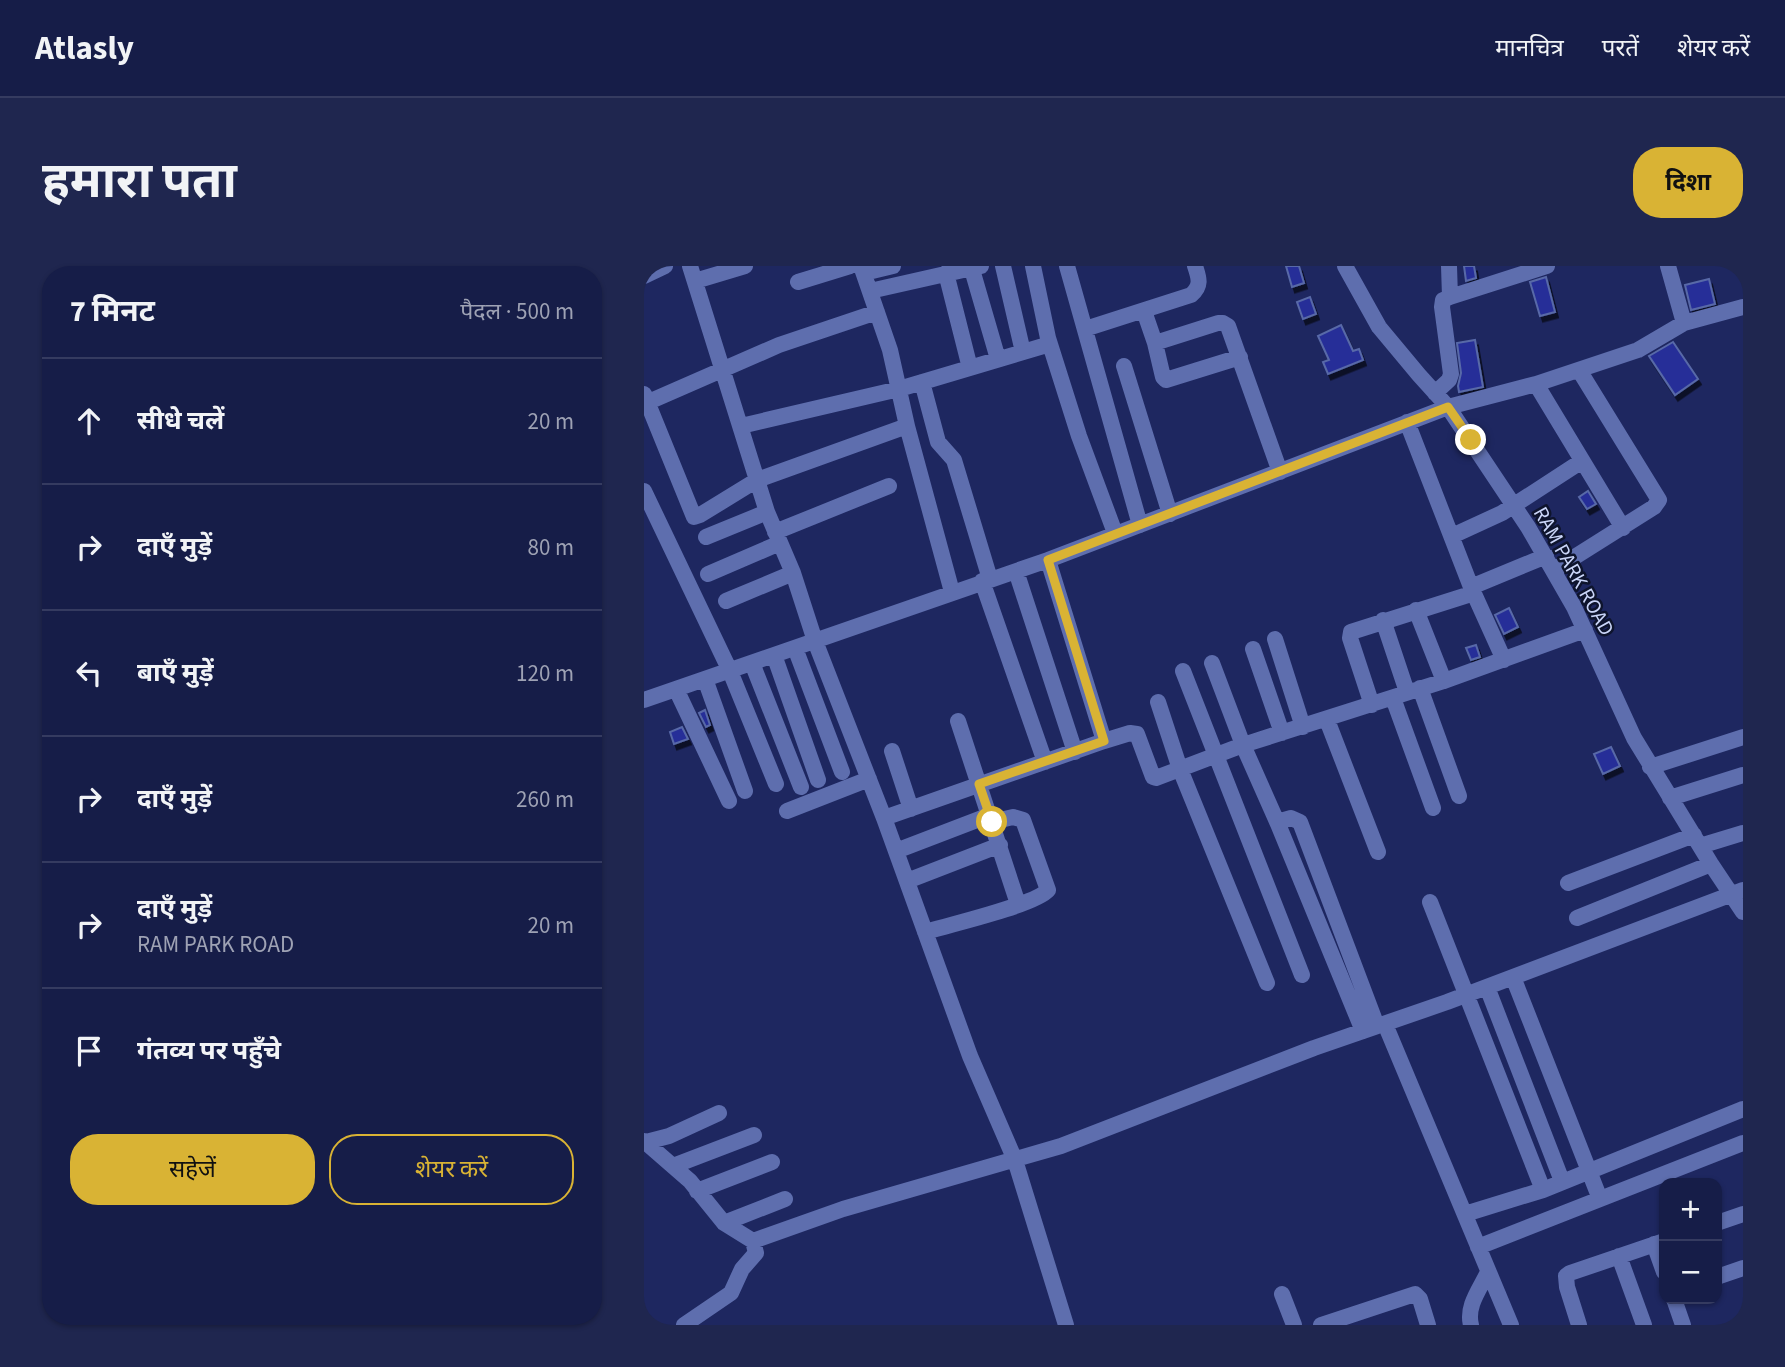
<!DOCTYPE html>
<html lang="hi">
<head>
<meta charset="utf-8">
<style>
	:root { --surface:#161d48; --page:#1f264f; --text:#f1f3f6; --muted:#9ea2b4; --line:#353b60; --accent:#d9b334 }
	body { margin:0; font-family:"Source Sans 3","Noto Sans Devanagari",sans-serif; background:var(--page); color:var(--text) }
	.controls { position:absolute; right:21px; bottom:21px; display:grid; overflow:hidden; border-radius:14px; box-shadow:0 2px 5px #0004 }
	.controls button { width:63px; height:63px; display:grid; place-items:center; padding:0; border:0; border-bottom:2px solid var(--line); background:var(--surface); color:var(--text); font:35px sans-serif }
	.stop { position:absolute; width:21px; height:21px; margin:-16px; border:5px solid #d9b334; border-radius:50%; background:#fff }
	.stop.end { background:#d9b334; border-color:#fff; box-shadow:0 2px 7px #0008 }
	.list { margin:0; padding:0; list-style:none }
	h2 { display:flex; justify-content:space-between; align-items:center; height:91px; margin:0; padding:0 28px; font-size:30px }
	h2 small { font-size:23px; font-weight:400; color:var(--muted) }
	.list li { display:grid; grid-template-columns:46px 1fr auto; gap:21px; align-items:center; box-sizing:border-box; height:126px; padding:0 28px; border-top:2px solid var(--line) }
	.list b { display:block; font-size:26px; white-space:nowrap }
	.list p { margin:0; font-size:23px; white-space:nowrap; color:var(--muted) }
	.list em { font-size:23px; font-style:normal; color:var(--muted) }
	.actions { display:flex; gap:14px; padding:21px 28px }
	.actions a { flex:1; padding:16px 0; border:2px solid var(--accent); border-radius:28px; text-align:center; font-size:24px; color:var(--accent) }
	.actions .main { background:var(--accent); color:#111 }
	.icon { flex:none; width:38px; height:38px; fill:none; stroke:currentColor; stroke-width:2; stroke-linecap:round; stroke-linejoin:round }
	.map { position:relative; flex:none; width:1099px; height:1059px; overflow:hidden; border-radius:28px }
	header { display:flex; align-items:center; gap:42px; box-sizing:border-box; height:98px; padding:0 35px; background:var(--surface); border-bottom:2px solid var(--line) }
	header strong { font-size:33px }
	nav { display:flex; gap:38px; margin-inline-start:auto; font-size:24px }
	.intro { display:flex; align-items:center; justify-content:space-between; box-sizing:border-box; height:168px; padding:0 42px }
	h1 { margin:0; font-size:49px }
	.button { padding:18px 32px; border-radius:28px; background:var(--accent); color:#111; font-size:24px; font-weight:700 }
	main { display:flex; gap:42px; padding:0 42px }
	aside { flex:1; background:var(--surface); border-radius:28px; box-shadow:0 2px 5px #0004 }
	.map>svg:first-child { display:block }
	.building { fill:#272f98; stroke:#5869a8; stroke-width:2; filter:url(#shadow) }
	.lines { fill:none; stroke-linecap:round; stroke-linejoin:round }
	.minor { stroke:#5e6eae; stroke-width:16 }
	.route { stroke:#d9b334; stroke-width:9 }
	.labels { text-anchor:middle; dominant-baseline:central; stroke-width:5; stroke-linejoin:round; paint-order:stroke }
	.street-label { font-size:21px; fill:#cbd6f9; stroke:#0e142d }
</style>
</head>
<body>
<header>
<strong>Atlasly</strong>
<nav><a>मानचित्र</a><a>परतें</a><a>शेयर करें</a></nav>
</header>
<div class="intro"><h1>हमारा पता</h1><a class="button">दिशा</a></div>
<main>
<aside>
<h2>7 मिनट<small>पैदल · 500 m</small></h2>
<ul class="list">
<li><svg class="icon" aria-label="ahead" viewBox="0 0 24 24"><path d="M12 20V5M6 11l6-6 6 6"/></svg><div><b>सीधे चलें</b></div><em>20 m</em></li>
<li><svg class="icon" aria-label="right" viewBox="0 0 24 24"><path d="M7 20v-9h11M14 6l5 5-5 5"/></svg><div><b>दाएँ मुड़ें</b></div><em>80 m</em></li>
<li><svg class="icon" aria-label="left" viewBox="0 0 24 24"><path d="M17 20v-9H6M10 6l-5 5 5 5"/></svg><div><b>बाएँ मुड़ें</b></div><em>120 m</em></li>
<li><svg class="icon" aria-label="right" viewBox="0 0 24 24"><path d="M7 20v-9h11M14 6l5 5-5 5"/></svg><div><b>दाएँ मुड़ें</b></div><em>260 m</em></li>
<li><svg class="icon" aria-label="right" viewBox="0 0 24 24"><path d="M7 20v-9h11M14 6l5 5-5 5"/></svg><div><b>दाएँ मुड़ें</b><p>RAM PARK ROAD</p></div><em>20 m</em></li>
<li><svg class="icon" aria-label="arrive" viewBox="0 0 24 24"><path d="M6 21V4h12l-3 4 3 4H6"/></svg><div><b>गंतव्य पर पहुँचे</b></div></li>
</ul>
<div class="actions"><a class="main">सहेजें</a><a>शेयर करें</a></div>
</aside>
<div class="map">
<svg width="1099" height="1059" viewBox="0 0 1099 1059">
	<defs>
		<filter id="shadow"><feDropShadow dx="3" dy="5.5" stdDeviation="0" flood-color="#0009"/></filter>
	</defs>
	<rect width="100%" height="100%" fill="#1e2760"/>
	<path class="building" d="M642,0H655L660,17L648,21Z
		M820,0H830L832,12L822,15Z
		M902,11L911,46L896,50L886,16Z
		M1065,13L1071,38L1047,44L1041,19Z
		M666,31L672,48L659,53L653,36Z
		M697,59L709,85L715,83L719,94L684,108L679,96L685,94L674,70Z
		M831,74L839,121L815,126L814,120L817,107L813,77Z
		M1029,76L1054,113L1031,129L1005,90Z
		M944,225L952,238L943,243L935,231Z
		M865,342L874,361L860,368L851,349Z
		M832,379L836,391L827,394L822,382Z
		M61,444L66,459L62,461L55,447Z
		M38,461L44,473L30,478L26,466Z
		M967,481L976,500L959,508L950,488Z"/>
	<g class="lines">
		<path class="minor" d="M46,0L123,246L149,307L171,375L240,552L326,790L371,894L422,1059
			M217,0L246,84L263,160L308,326
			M327,0L354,93
			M359,0L379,86
			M389,0L404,72L435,170L471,267
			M423,0L496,259
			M701,0L735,61L775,109L804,141L884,261L930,341L990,472L1067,598L1099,646
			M220,7L249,0
			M302,7L326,102
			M0,10L21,0
			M51,15L101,0
			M154,16L206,0
			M226,25L337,0
			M806,31L903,0
			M500,45L511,77L574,57H579L584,60L636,206
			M1040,57L1099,41
			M441,63L547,29C558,20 555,12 551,0
			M511,77L519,111L522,114L596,91
			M480,100L526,248
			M278,116L294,176L310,194L346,313
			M892,118L979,262
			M791,127L805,114L807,108L798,41L799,34L806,31L805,0
			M0,128L50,251L56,249L113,214L263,160
			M0,138L135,79L233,46
			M763,156L827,321L860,394
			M97,160L255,123L406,78
			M0,225L86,405L132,518
			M131,266L245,220
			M808,270L858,247L938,195
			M62,271L123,246
			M910,304L1010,241L1015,234L935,104
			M372,305L431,486
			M64,308L136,277
			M338,315L401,496
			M827,321L902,290
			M82,335L149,307
			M772,344L800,415
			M739,354L763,426
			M631,373L659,461
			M151,382L198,506
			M609,383L638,467
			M130,389L174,514
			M108,397L157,521
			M568,397L599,479L634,558L719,765
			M539,405L658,709
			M61,413L101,525
			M776,422L815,530
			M32,423L85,535
			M749,432L789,542
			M0,434L404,294L804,141L892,118L994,84L1040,57L1024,0
			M514,436L536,503L623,717
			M728,439L706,372L707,366L830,327
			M683,454L734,586
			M314,455L374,638
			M460,475L486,467L493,468L509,511L512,512L599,479L800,415L941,364
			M248,485L267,543
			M1006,501L1099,471
			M1026,532L1099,509
			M143,545L225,513
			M240,552L460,475L404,294
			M633,556L647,552L656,556L733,760
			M1056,580L1099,567
			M252,585L346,549
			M263,615L356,579
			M924,617L1050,569
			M786,636L899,924
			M933,652L1067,598
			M281,666C305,659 391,639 404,624L379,554L369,551L348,556
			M869,711L956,933
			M843,721L918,915
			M741,758L867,1059
			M0,875L46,915L80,957L109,975L199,943L417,880L670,782L803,736L1099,624
			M2,876L25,870L75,847
			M29,900L110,869
			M53,925L128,896
			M821,948L899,924L1099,843
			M80,957L141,933
			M1073,957L1099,948
			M1010,978L1020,1006
			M834,981L1099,877
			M975,990L1000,1059
			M1073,1011L1099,1002
			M638,1028L650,1059
			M1030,1033L1039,1059
			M40,1059L87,1027L98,1003L112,987L109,975
			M677,1059L771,1028L776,1033L784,1059
			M827,1059C822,1040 836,1023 844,1006
			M935,1059L923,1021L922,1010L926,1007L1020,975"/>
	</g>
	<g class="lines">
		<path class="route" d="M348,556L335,518L460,475L404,294L804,141L827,174"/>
	</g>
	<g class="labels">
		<g class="street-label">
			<text transform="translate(930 305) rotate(61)">RAM PARK ROAD</text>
		</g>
	</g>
</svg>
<div class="controls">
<button>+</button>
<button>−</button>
</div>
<div class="stop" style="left:348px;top:556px"></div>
<div class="stop end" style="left:827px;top:174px"></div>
</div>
</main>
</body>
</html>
